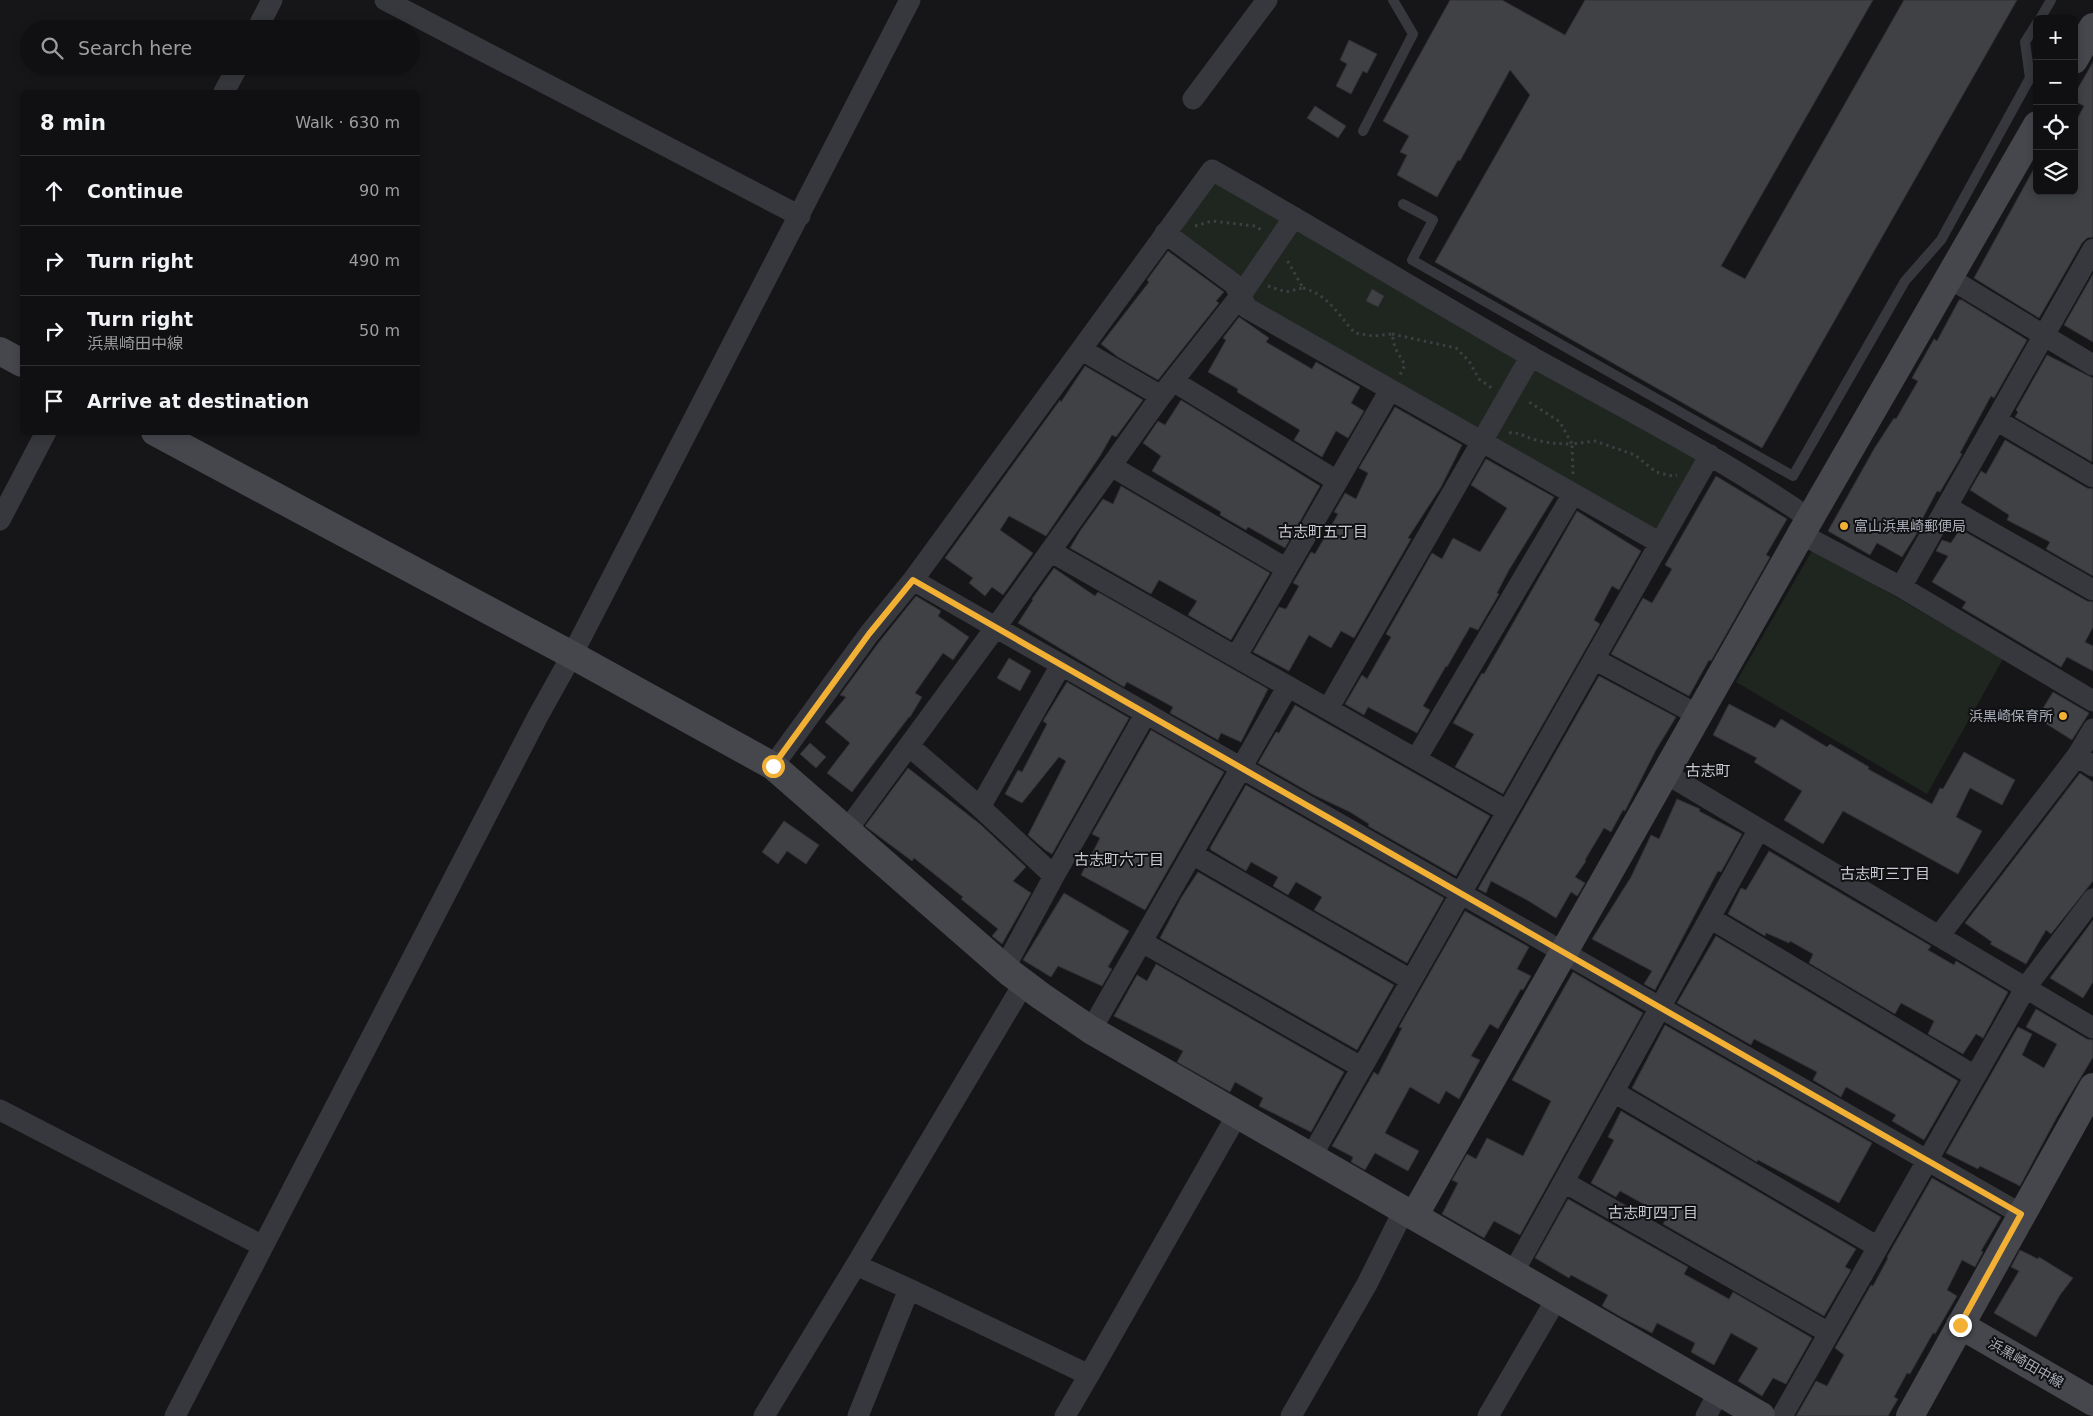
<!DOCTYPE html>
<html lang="en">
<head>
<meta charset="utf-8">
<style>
	:root { --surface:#101012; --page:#19191b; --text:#f1f3f6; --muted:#9c9d9f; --line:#303032 }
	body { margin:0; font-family:"DejaVu Sans","Noto Sans JP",sans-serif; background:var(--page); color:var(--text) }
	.controls { position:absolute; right:15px; top:15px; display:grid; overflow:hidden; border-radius:8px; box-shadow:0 2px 8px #0003 }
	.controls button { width:45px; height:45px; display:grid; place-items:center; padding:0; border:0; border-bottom:1px solid var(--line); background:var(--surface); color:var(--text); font:25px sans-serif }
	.stop { position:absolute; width:15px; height:15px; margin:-11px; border:4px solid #f2b134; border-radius:50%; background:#fff }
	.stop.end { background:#f2b134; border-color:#fff; box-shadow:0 1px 5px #0008 }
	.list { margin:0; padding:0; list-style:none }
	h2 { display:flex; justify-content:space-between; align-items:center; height:65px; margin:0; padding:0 20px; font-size:21px }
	h2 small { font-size:16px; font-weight:400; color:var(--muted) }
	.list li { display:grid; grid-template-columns:32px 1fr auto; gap:15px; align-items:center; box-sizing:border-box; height:70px; padding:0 20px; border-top:1px solid var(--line) }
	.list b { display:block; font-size:19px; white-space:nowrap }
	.list p { margin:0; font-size:16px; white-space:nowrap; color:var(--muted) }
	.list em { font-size:16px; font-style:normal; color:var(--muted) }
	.icon { flex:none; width:28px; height:28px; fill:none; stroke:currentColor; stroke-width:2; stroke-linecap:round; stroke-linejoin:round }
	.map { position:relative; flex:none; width:2093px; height:1416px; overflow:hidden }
	.search { position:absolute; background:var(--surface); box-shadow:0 2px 8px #0003; left:20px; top:20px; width:400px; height:55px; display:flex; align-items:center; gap:12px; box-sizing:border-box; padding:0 18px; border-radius:28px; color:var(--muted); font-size:19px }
	.panel { position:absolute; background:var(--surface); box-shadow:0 2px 8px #0003; left:20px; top:90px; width:400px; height:345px; border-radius:8px }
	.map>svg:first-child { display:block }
	.green { fill:#1e261f }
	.building { fill:#404145; stroke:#303034 }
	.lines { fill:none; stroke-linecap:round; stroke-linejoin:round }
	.path { stroke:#3d3f44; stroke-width:3; stroke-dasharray:2.5 4; stroke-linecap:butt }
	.lane { stroke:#37383d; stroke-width:10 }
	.street { stroke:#37383d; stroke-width:21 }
	.secondary { stroke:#45474d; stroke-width:28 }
	.route { stroke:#f2b134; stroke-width:6 }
	.poi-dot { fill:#f2b134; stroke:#111113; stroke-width:2 }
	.labels { text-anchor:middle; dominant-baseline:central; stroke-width:4; stroke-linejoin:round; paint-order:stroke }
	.poi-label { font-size:14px; fill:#a8adb8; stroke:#111113; text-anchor:start }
	.street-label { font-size:14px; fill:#a8adb8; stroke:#111113 }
	.neighbourhood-label { font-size:15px; fill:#c9ccd4; stroke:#111113 }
</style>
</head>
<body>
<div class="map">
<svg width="2093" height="1416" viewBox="0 0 2093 1416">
	<rect width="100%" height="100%" fill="#161618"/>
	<path class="green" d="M1209,162L1711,450L1660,539L1250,301L1161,224Z
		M1813,549L2003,659L1927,794L1736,682Z"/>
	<path class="building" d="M1450,0H1502L1565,35L1585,0H1873L1721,266L1745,279L1904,0H2017L1762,448L1435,262L1530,95L1510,70L1460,161L1458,160L1437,197L1397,175L1407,155L1400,152L1409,136L1383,121Z
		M1349,40L1377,54L1367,73L1363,71L1351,94L1336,86L1347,64L1340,60Z
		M2093,62V237L2087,238L2082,243L2039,318L1974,278L2037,163V191H2074V125L2084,106L2074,101V95Z
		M1315,106L1346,126L1338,138L1307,118Z
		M1168,251L1224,292L1216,301L1219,303L1158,380L1118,357L1101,344L1149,282L1147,280Z
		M2093,274V342L2064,325Z
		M1372,289L1384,296L1378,307L1366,301Z
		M1959,300H1962L2027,340L1994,398L1991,396L1960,453L1962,454L1960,458L1940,492L1937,491L1917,529L1919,530L1902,557L1877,543L1870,555L1828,531L1874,449L1894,418L1896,419L1918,381L1912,378L1934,339L1937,341Z
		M1239,317L1269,338L1266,342L1312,369L1316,362L1360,387L1351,403L1364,411L1348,438L1336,431L1322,457L1294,440L1300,430L1237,392L1238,389L1208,372L1226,340L1223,338Z
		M2047,355L2093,378L2092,462L2015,417L2018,412L2016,410Z
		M1085,366L1143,400L1116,437L1112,435L1100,456L1046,536L1009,516L1000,530L1033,553L1003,595L992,587L985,596L969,583L973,578L945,558L1060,400L1061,402Z
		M1181,400L1320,486L1285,548L1248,527L1246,530L1220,515L1221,512L1152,471L1161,456L1143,443L1158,421L1165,425Z
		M1395,407L1462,445L1441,487L1408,538L1411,539L1354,638L1341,631L1331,648L1309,635L1289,671L1253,652L1279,607L1286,609L1299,586L1293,583L1311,552L1315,554L1338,514L1334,512L1345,493L1356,499L1368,473L1359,468Z
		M2005,440L2087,488L2093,489V576L2046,549L2050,542L2007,520L2009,515L1970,490L1981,471L1986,474Z
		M1486,459L1554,497L1509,570L1497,593L1499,594L1478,630L1470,627L1447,667L1446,666L1423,706L1430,710L1417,733L1368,707L1364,715L1345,704L1362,675L1367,679L1391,637L1386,634L1432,553L1442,559L1453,538L1480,552L1507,508L1471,485Z
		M1716,476L1787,519L1766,555L1770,557L1711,661L1709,660L1689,696L1611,654L1643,598L1652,603L1672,569L1665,565Z
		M1121,486L1270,573L1231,640L1188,615L1197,601L1159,580L1151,594L1070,548L1080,531L1103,499L1113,504Z
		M1577,511L1641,551L1619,590L1612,586L1594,620L1600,624L1503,794L1455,767L1474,734L1453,723L1482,673L1484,674Z
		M1960,529L2087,601L2093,602V627L2085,642L2093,646V671L2067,657L2061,667L1962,608L1966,602L1932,582L1948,556L1936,551L1942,540L1951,543Z
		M1054,568L1095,596L1098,592L1268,689L1241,742L1221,733L1218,740L1170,713L1173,707L1127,682L1124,687L1018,623L1033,600L1032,599Z
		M916,596L941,611L938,616L969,637L953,660L943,653L915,693L922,697L910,717H909L852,792L827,773L850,743L825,722L846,697L840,695L879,642Z
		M1009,658L1031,671L1020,691L997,678Z
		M1599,676L1676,717L1656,750L1625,811L1623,810L1611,832L1604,828L1585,860L1586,861L1575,877L1585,883L1578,895L1577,896L1571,892L1556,918L1527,900L1491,881L1486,893L1478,889Z
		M1067,682L1129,718L1052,854L1045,850L1028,835L1066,761L1059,757L1022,803L1005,794L1018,770L1022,772L1047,724L1043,721Z
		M2053,692L2089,713L2072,740L2037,718Z
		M1729,704L1775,728L1781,719L1827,747L1830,744L1869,767L1868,769L1932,804L1940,788L1943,789L1964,752L2015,780L2002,805L1970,788L1956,817L1982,831L1958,874L1843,811L1823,844L1784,820L1802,791L1754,762L1757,758L1713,735Z
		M1295,705L1490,816L1456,876L1368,826L1369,824L1350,812L1314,795L1258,763L1276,732L1279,733Z
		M1151,730L1224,772L1145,910L1081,875L1100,838L1092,834Z
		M810,743L826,757L816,768L800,754Z
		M908,768L980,824L1026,867L1013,881L1031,893L1002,944L992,936L998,929L961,899L963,897L914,858L912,861L865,826Z
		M2080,773L2093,782V881L2051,934L2046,930L2026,964L1990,944L1992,942L1965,923Z
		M1246,785L1444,898L1407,963L1314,910L1322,897L1296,882L1288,895L1273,886L1278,877L1251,862L1246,871L1211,850L1210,848Z
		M1677,799L1700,809L1699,811L1742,834L1721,872L1718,871L1655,990L1644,984L1652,971L1592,939L1631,877L1651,835L1659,839Z
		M784,821L819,845L806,864L787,851L778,864L762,852Z
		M1769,851L1931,946L1928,950L1954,965L1956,961L2008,992L1983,1038L1976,1034L1963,1054L1928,1034L1934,1021L1901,1003L1895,1014L1809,963L1813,954L1790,941L1789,943L1766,933L1765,936L1728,914L1741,888L1746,890Z
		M1198,872L1394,985L1357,1050L1160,938L1181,898Z
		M1064,893L1129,931L1108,967L1112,969L1102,986L1058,966L1051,977L1023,960Z
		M1465,911L1529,947L1517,969L1531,976L1523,990L1521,989L1498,1029L1490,1024L1471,1056L1480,1060L1459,1099L1446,1091L1439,1104L1410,1087L1385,1133L1419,1151L1408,1171L1375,1153L1365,1170L1351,1162L1353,1157L1332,1146L1374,1072L1378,1075L1402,1028L1399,1027Z
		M2093,920V982L2083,998L2050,978Z
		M1716,936L1958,1081L1924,1140L1892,1121L1896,1115L1846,1087L1841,1097L1813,1080L1817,1072L1754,1039L1751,1045L1677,1003Z
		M1156,964L1344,1072L1311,1132L1259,1106L1263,1098L1235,1082L1230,1092L1177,1062L1183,1051L1114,1016L1137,975L1147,981Z
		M1573,972L1643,1013L1520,1235L1494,1221L1484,1238L1442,1214L1458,1183L1452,1180L1467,1154L1476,1159L1487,1138L1523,1156L1551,1101L1512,1080Z
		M2036,1009L2087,1039L2093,1040V1057L2057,1117L2020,1186L1980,1166L1978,1169L1946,1153L2018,1027L2032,1034L2022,1055L2044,1068L2057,1044L2026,1027Z
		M1665,1025L1872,1143L1839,1203L1758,1160L1757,1162L1632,1088Z
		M1621,1111L1856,1249L1845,1267L1851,1270L1824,1316L1663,1224L1667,1217L1620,1191L1616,1197L1591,1183L1614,1140L1608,1137Z
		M1932,1178L2001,1217L1981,1251L1983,1252L1975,1267L1962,1260L1947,1290L1957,1296L1935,1334L1933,1333L1910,1374L1907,1373L1894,1397L1898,1399L1888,1416H1796L1816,1381L1827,1386L1844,1355L1835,1348L1871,1285L1873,1286L1888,1258L1887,1257Z
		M1568,1199L1688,1267L1684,1274L1729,1299L1733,1292L1812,1338L1786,1384L1773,1378L1762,1396L1738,1381L1758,1348L1731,1333L1714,1365L1691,1352L1695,1343L1657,1323L1652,1333L1621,1317L1602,1306L1608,1295L1571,1275L1569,1278L1535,1258Z
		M2020,1250L2038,1259L2039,1257L2073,1278L2060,1295L2036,1337L1994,1313L2019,1271L2011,1267Z"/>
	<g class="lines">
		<path class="path" d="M1195,226L1212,221L1255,226L1263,231
			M1268,286L1286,292L1303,288L1287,260
			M1303,288C1329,295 1338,315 1355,333L1373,336L1392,334L1395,348L1405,365L1400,375
			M1392,334L1456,348L1469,361L1479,379L1493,389
			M1509,433C1520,432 1525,437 1536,440C1548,443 1559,444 1572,444L1560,422L1526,400
			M1573,474L1572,444L1595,441L1635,455L1656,472L1672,476L1677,475"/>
		<path class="lane" d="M2040,19L2051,0
			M1363,131L1413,34L1393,0
			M1403,204L1433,220L1412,260L1793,476L1905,281L1941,240L2030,78L2025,42L2037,23"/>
		<path class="street" d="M385,0L800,216
			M257,29L272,0
			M224,92L238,66
			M1193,99L1267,0
			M1165,233L1234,284L1247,308L1660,543
			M1949,278L2093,365
			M1173,381L1337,481
			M1161,396L1241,295L1294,217
			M1996,420L2093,477
			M1111,466L1287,569
			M1947,507L2093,590
			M0,520L46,432
			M1801,534L1901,587L2093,701
			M1050,551L1507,811
			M913,580L2021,1214
			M1901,587L2093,249
			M1236,657L1390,390
			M1594,659L1698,715
			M1328,709L1531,356
			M909,746L980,807L1061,665
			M2077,756L2093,766
			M1416,759L1573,494
			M773,766L869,634L913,580L1212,170C1320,231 1425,296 1532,357C1626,409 1722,458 1810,519
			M1665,773L2093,1028
			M980,807L1054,876L1146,713
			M847,830L996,627L1161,396L1082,350
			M1192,854L1411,980
			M1710,918L1975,1076
			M1939,936L2077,756L2093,729
			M1142,942L1361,1067
			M1005,967L1054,876
			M1091,1030L1288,686
			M1614,1092L1878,1247
			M0,1110L263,1246
			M1311,1157L1710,455
			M1564,1182L1829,1333
			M856,1265L1024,983
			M1513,1273L1759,829
			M909,1289L1089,1375L1065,1416
			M1089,1375L1237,1115
			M175,1416L538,716L572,655L910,0
			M764,1416L856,1265L909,1289L858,1416
			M1291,1416L1367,1284L1404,1210
			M1488,1416L1557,1298
			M1706,1416L1719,1392
			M1782,1416L2026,987L2093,899"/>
		<path class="secondary" d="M2074,60L2093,27
			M0,351L22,363
			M155,432L572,655L773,766L1009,972L1041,996L1091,1030L1761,1416
			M1414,1216L1801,534L2037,125
			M1960,1325L2093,1402
			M1910,1416L2093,1087"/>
	</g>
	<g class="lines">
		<path class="route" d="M773,766L869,634L913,580L2021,1214L1960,1325"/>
	</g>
	<g class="poi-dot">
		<circle cx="1844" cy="526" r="5"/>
		<circle cx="2063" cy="716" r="5"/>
	</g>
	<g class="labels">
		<g class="poi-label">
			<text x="1854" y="526">富山浜黒崎郵便局</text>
			<text x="2053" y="716" text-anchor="end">浜黒崎保育所</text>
		</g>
		<g class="street-label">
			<text transform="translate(2026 1363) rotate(30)">浜黒崎田中線</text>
		</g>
		<g class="neighbourhood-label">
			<text x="1323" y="532">古志町五丁目</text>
			<text x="1708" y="771">古志町</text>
			<text x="1119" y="860">古志町六丁目</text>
			<text x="1885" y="874">古志町三丁目</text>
			<text x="1653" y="1213">古志町四丁目</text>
		</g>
	</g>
</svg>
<div class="controls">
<button>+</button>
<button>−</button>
<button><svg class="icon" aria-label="locate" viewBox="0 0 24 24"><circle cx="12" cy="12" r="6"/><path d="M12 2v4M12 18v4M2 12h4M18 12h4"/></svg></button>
<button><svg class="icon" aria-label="layers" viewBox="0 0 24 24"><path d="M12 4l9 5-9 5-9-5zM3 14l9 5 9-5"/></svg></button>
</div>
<div class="stop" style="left:773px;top:766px"></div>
<div class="stop end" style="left:1960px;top:1325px"></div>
<div class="search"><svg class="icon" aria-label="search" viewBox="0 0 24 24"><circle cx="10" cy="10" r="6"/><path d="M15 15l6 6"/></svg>Search here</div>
<section class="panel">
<h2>8 min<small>Walk · 630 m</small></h2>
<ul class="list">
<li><svg class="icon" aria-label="ahead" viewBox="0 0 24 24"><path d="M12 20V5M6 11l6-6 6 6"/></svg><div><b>Continue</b></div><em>90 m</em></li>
<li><svg class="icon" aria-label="right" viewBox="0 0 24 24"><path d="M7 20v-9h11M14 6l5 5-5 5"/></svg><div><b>Turn right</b></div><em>490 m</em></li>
<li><svg class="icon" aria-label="right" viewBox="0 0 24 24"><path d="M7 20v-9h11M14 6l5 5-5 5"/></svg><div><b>Turn right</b><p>浜黒崎田中線</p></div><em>50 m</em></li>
<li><svg class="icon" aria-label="arrive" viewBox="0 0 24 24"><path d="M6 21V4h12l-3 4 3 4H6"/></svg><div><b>Arrive at destination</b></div></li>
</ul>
</section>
</div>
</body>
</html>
